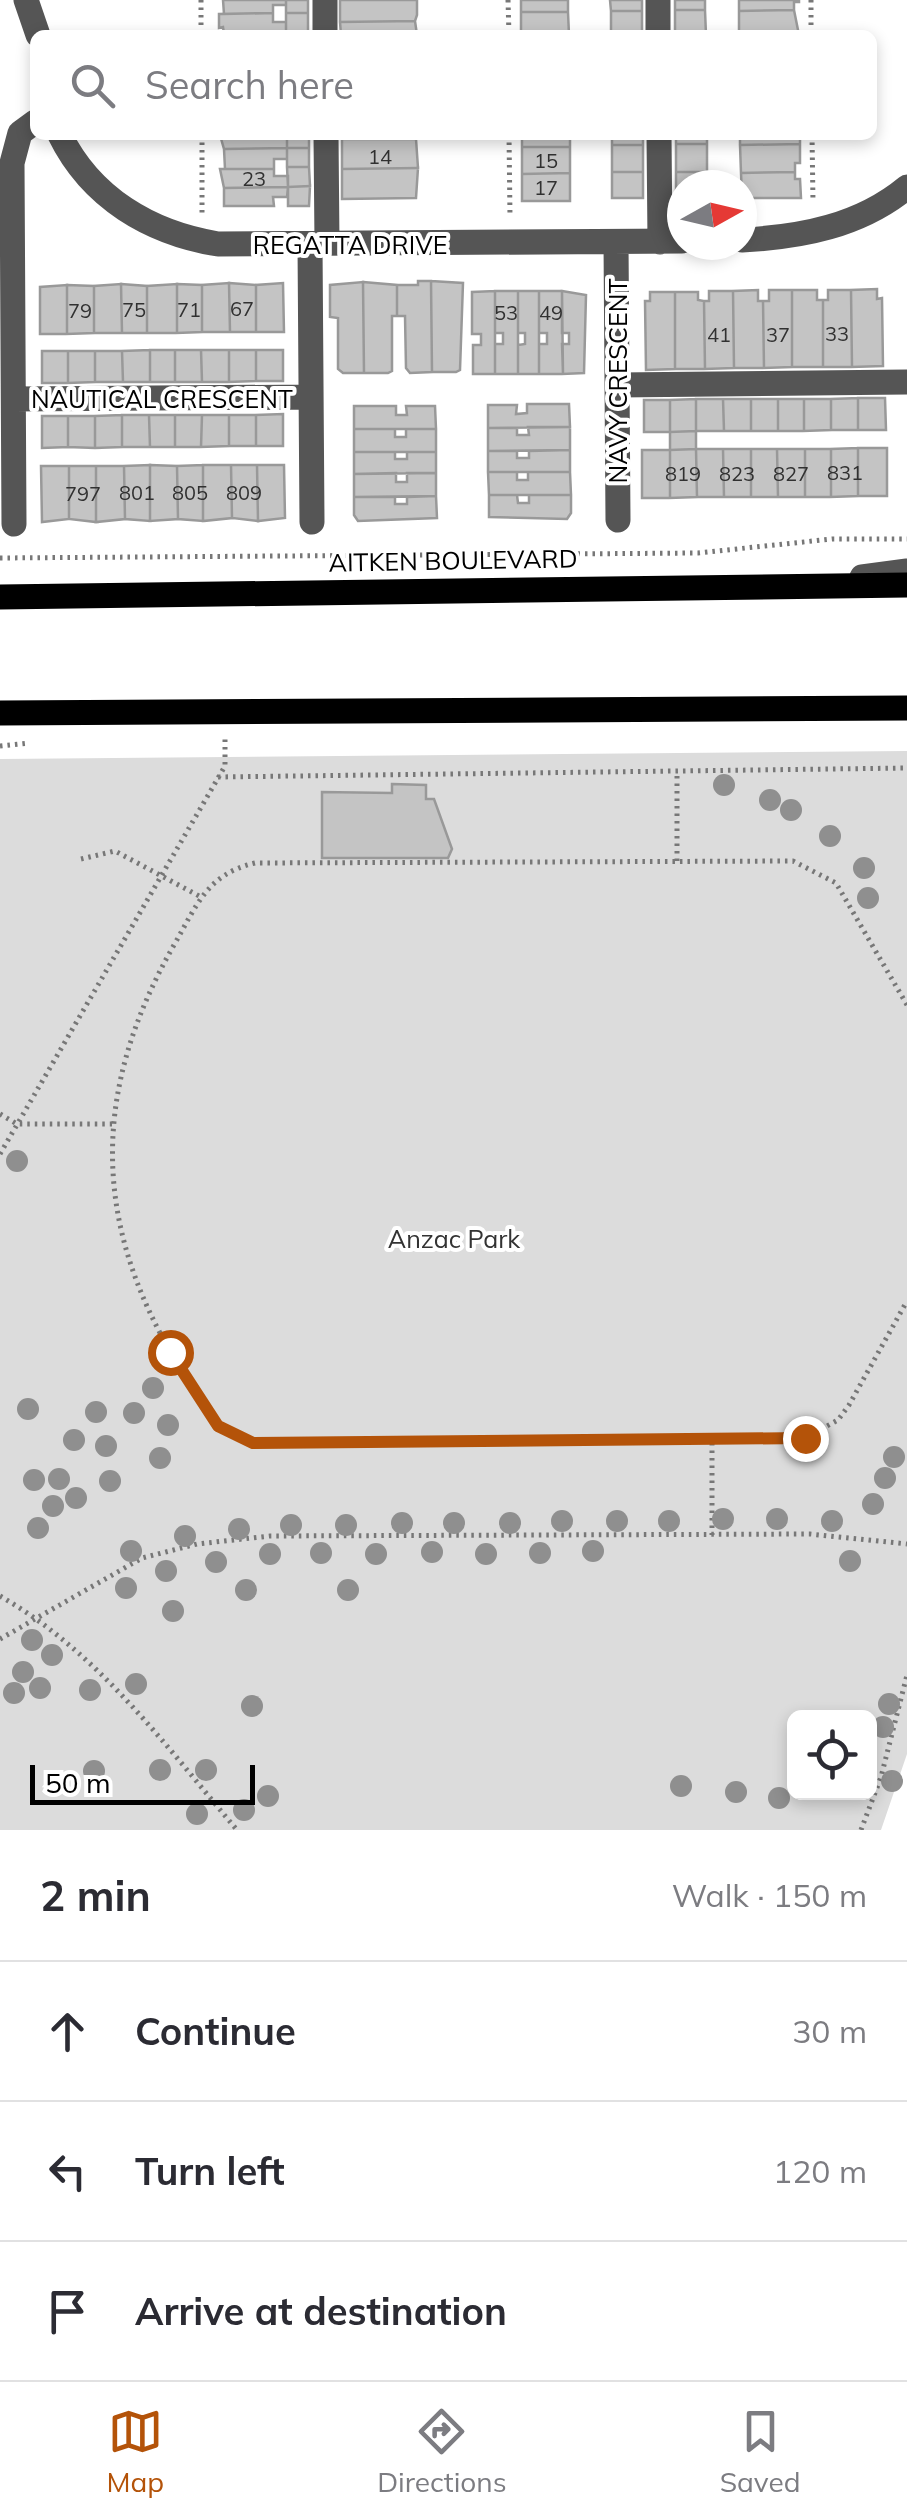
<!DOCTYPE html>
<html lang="en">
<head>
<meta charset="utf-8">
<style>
	:root { --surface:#fff; --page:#f2f2f3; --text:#2b2b33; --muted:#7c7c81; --line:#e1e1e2; --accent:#b45309 }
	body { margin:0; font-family:Mulish,sans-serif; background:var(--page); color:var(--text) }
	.controls { position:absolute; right:30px; bottom:30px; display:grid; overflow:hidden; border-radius:15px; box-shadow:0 5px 15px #0003 }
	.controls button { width:90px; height:90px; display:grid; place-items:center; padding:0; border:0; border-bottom:2px solid var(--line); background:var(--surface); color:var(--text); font:50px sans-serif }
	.compass { position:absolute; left:667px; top:170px; width:90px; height:90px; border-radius:50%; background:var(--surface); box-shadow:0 5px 15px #0003; rotate:82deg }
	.scale { position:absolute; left:30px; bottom:25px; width:225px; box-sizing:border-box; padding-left:10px; border:5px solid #000; border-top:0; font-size:28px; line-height:35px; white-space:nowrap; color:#000; -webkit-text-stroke:8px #fff; paint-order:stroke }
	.stop { position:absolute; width:30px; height:30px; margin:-22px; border:8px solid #b45309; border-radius:50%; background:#fff }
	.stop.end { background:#b45309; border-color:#fff; box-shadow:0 2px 10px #0008 }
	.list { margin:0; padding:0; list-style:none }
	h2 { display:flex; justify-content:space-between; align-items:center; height:130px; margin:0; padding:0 40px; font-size:42px }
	h2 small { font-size:32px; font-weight:400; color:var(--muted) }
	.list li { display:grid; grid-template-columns:65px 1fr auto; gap:30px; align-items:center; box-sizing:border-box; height:140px; padding:0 40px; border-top:2px solid var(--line) }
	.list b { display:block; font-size:38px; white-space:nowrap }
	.list em { font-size:32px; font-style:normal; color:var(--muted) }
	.icon { flex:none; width:55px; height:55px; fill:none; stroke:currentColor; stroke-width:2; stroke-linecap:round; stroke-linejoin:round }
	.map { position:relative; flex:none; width:907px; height:1830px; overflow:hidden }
	.search { position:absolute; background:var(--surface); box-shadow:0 5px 15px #0003; left:30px; right:30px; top:30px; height:110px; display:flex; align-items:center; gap:25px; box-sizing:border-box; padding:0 35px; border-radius:15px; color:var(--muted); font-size:38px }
	.sheet { height:550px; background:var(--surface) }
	nav { display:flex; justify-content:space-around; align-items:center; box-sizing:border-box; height:140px; border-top:2px solid var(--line); background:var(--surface); font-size:28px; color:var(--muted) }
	nav a { display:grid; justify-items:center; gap:5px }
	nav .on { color:var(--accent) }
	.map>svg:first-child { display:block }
	.green { fill:#dcdcdc; fill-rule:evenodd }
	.building { fill:#c4c4c4; stroke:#999; stroke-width:2.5 }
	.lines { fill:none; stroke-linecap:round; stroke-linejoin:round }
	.path { stroke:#777; stroke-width:5; stroke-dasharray:2.5 5; stroke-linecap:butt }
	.minor { stroke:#555; stroke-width:25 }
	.major { stroke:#000; stroke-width:25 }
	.tree { fill:#8f8f8f }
	.route { stroke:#b45309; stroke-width:12 }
	.labels { text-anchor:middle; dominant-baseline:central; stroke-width:8; stroke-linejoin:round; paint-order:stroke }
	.number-label { font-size:20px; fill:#313131 }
	.street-label { font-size:25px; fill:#000; stroke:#fff }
	.park-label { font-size:25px; fill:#333; stroke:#fff }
</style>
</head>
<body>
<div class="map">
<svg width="907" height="1830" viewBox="0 0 907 1830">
	<rect width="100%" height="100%" fill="#fff"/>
	<path class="green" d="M907,751V1754L881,1830H0V759ZM794,1718H870V1792H794Z"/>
	<path class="building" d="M223,0H286V5H273V13L224,14Z
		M286,0H308V13H286Z
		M340,0H417V15L415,21L340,22Z
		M521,0H568V12H521Z
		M610,0H642V11H611Z
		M675,0H705V10H675Z
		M739,0H799V2H794V10L739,11Z
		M675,10H705L706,35H675Z
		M794,10L799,35H739V11Z
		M611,11H642V35H611Z
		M521,12H568L569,35H521Z
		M273,13V22H286V32L224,34L223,27L219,28V14Z
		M286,13H308V32H286Z
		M415,21L417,35H341L340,22Z
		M220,135L287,137V148L224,149Z
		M287,135H309V148H287Z
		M342,135H416V139H342Z
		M522,135H570V147H522Z
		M612,135H643V145H612Z
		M676,135H707V144H676Z
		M740,135H800V144L740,145Z
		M342,139H416L418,168L342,169Z
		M676,144H707V172H676Z
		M800,144V163H795V172L741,173L740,145Z
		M612,145H643V172H612Z
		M522,147H570V173L522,174Z
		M287,148H309V167H287Z
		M287,148V159H274V169H225L224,149Z
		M287,167H309L310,186L288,187Z
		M418,168L416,198L342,199V169Z
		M220,169H274V176H288V187L224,188Z
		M612,172H643V198H612Z
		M676,172H707V185H682V198H676Z
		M795,172V179H800L801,198H742L741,173Z
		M570,173V201H522V174Z
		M310,186L309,206H288V187Z
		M288,187L287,197H273L274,206H224V188Z
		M418,281H431L432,372L410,373L406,368L405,316H397V285H418Z
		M431,281L463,283L460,370L456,372H432Z
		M363,282L397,285V316H392V371L388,373H364Z
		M363,282L364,373H343L338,369V318L330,317V285Z
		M229,283L256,285V332H230Z
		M229,283L230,332H202V285Z
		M283,283L284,332H256V285Z
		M121,284L147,286V333H122Z
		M121,284L122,333H94V286Z
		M177,284L202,285V332L177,333Z
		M177,284V333H147V286Z
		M67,285L94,286V333L67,334Z
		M67,285V334H40V287Z
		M877,289V299L882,298L883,366L852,367L851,290Z
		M758,290V301H763L764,368H734L733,291Z
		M769,290H792V367L764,368L763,301H769Z
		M792,290H817V300H823V367H792Z
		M828,290H851L852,367H823V300H828Z
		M495,291V374H473V345H481V334H472V292Z
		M495,291H518V374H495V344H503V333H495Z
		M518,291H539V374H518V345L525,344V333H518Z
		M539,291H562L563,374H539V344H547V333H539Z
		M562,291L586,295L584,373L563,374L562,344H569V333H562Z
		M709,291H733L734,368L705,369L704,301H709Z
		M650,292H675V369L646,370L645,301H650Z
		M675,292H698V300L704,301L705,369H675Z
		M150,350H175V382H150Z
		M150,350V382H123L122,351Z
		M175,350H201L202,382H175Z
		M201,350H229V382H202Z
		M229,350H256V381L229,382Z
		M256,350H283V381H256Z
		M42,351H68V383H42Z
		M68,351H95V382L68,383Z
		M95,351H122L123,382H95Z
		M858,398V430H831V399Z
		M858,398H885L886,430H858Z
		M696,399V431L670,432V400Z
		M696,399H723L724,431H696Z
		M723,399H751V431H724Z
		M751,399H778V431H751Z
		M778,399H804V431H778Z
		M804,399H831V430L804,431Z
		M644,400H670V432H644Z
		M527,404H569L570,427L488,428V405H517L516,414L527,413Z
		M354,406H396V415H407L406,406H435L436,429H354Z
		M283,414V446H256V415Z
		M122,415H149L150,447H122Z
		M122,415V447L95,448V416Z
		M149,415H175V447H150Z
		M175,415H202L201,447H175Z
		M202,415H229V446L201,447Z
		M229,415H256V446H229Z
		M42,416H68V447L42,448Z
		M68,416H95V448L68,447Z
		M528,427H570V450L488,451V428H517V435H529Z
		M354,429H395V437H406V429H436V452H354Z
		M696,431V449L670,450V432Z
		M858,448H887V496H858Z
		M858,448V496L831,497V449Z
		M696,449H723L724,497H697Z
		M696,449L697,497L670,498V450Z
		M723,449H751V497H724Z
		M751,449H777L778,497H751Z
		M777,449H805V497H778Z
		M805,449H831V497H805Z
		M570,450V472H488V451H517V458H529V451Z
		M642,450H670V498H642Z
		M354,452H395V459H407V452H436V473L354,474Z
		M150,465L177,466L178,519L150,521Z
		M150,465V521L125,519L124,466Z
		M203,465H231L232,518L203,521Z
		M203,465V521L178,519L177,466Z
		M231,465H257L258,521L232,518Z
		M257,465H284L285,518L258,521Z
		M41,466H69V519L42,522Z
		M69,466H96V522L69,519Z
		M96,466H124L125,519L96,522Z
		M488,472H517V480H528V472H570L571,495H489Z
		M396,473V482H407V473H436V496L354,497V474Z
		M489,495H517L518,503H529V495H571V513L567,519L489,517Z
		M436,496L437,518L358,521L354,515V497H395V504H407V497Z
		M392,784L426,785V799H434L452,849L448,858H322V792L392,793Z"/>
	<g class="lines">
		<path class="path" d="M201,0V35
			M508,0L509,35
			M811,0V35
			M202,135V216
			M509,135L510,217
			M812,135L813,202
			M0,558L698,553L832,539H907
			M0,746L29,743
			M218,777L907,768
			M81,859L115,851L201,897
			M677,861V772
			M907,1005L836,883L793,861L255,863C207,874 197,905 174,945C92,1089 91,1221 177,1363C198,1399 212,1429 253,1443L805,1438L838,1420L849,1405L907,1301
			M0,1114L17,1124H112
			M0,1154L225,766V739
			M712,1443V1535
			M0,1596C98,1652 165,1745 237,1830
			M0,1639L142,1558L197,1544L270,1536L810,1534L907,1544
			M861,1830L881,1777L907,1675"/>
		<path class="minor" d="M26,0L38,35
			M325,0V35
			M658,0V35
			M60,135C91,198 150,233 218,244L682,241
			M326,135L327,244
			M659,135L660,242
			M742,240C801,237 860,226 907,187
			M616,242L618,520
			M310,244L312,522
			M617,385L907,382
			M14,399L311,397
			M14,524L12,163L20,133L35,122
			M862,577L907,571"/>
		<path class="major" d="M0,597L907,585
			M0,713L907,708"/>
	</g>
	<g class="tree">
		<circle cx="724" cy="785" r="11"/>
		<circle cx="770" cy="800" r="11"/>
		<circle cx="791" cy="810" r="11"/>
		<circle cx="830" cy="836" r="11"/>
		<circle cx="864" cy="868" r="11"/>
		<circle cx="868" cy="898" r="11"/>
		<circle cx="17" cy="1161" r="11"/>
		<circle cx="153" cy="1388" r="11"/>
		<circle cx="28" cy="1409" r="11"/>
		<circle cx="96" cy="1412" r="11"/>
		<circle cx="134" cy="1413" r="11"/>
		<circle cx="168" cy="1425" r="11"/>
		<circle cx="74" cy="1440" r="11"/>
		<circle cx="106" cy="1446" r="11"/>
		<circle cx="894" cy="1457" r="11"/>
		<circle cx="160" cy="1458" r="11"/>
		<circle cx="885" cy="1478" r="11"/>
		<circle cx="59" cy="1479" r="11"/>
		<circle cx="34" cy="1480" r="11"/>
		<circle cx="110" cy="1481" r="11"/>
		<circle cx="76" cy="1498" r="11"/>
		<circle cx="873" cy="1504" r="11"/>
		<circle cx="53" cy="1506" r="11"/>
		<circle cx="723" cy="1519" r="11"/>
		<circle cx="777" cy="1519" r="11"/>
		<circle cx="562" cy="1521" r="11"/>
		<circle cx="617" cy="1521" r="11"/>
		<circle cx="669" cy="1521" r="11"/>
		<circle cx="832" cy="1521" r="11"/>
		<circle cx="402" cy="1523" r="11"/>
		<circle cx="454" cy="1523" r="11"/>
		<circle cx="510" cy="1523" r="11"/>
		<circle cx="291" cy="1525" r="11"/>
		<circle cx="346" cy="1525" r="11"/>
		<circle cx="38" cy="1528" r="11"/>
		<circle cx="239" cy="1529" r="11"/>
		<circle cx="185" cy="1536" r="11"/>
		<circle cx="131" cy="1551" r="11"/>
		<circle cx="593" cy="1551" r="11"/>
		<circle cx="432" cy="1552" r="11"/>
		<circle cx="321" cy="1553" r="11"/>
		<circle cx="540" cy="1553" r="11"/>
		<circle cx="270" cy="1554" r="11"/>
		<circle cx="376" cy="1554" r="11"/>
		<circle cx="486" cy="1554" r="11"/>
		<circle cx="850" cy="1561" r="11"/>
		<circle cx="216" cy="1562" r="11"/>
		<circle cx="166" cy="1571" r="11"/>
		<circle cx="126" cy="1588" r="11"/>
		<circle cx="246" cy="1590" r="11"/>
		<circle cx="348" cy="1590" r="11"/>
		<circle cx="173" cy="1611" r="11"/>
		<circle cx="32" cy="1640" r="11"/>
		<circle cx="52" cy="1655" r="11"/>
		<circle cx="23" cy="1672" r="11"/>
		<circle cx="136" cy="1684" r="11"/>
		<circle cx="40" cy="1688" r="11"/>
		<circle cx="90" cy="1690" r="11"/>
		<circle cx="14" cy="1693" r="11"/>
		<circle cx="889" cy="1704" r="11"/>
		<circle cx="252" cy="1706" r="11"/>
		<circle cx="883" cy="1727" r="11"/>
		<circle cx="160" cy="1770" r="11"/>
		<circle cx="206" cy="1770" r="11"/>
		<circle cx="94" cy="1771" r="11"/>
		<circle cx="892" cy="1781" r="11"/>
		<circle cx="681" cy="1786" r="11"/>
		<circle cx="736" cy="1792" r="11"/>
		<circle cx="268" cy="1796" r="11"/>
		<circle cx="779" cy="1798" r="11"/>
		<circle cx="244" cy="1810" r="11"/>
		<circle cx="197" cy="1814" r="11"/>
	</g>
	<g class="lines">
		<path class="route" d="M170,1352L218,1426L253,1443L805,1438"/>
	</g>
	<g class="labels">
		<g class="number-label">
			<text x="380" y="156">14</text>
			<text x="546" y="160">15</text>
			<text x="254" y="178">23</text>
			<text x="546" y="187">17</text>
			<text x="242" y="308">67</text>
			<text x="134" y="309">75</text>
			<text x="189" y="309">71</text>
			<text x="80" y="310">79</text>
			<text x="506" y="312">53</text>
			<text x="551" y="312">49</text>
			<text x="837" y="333">33</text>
			<text x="719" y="334">41</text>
			<text x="778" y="334">37</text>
			<text x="845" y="472">831</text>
			<text x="683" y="473">819</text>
			<text x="737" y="473">823</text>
			<text x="791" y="473">827</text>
			<text x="137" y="492">801</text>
			<text x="190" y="492">805</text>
			<text x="244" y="492">809</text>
			<text x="83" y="493">797</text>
		</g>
		<g class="street-label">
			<text x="350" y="244">REGATTA DRIVE</text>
			<text transform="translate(617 381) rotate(-90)">NAVY CRESCENT</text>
			<text x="162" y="398">NAUTICAL CRESCENT</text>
			<text transform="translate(453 560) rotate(-1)">AITKEN BOULEVARD</text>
		</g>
		<g class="park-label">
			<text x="454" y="1238">Anzac Park</text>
		</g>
	</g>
</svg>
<div class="controls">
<button><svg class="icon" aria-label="locate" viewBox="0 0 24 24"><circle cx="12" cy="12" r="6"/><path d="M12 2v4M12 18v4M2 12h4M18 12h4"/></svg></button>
</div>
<svg class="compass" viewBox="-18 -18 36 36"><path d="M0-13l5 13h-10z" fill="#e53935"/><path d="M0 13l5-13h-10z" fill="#7c7c81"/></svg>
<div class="scale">50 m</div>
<div class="stop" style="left:170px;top:1352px"></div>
<div class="stop end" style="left:805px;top:1438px"></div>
<div class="search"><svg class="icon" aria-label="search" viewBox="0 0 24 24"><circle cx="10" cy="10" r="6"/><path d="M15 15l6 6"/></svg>Search here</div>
</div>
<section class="sheet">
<h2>2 min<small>Walk · 150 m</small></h2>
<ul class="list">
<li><svg class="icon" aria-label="ahead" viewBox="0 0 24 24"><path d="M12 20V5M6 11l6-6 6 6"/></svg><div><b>Continue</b></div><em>30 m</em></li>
<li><svg class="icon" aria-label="left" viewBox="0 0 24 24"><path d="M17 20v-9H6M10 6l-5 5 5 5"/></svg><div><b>Turn left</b></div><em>120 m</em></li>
<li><svg class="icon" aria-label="arrive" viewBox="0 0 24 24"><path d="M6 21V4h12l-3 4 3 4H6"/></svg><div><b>Arrive at destination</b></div></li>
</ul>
</section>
<nav>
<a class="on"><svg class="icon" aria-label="map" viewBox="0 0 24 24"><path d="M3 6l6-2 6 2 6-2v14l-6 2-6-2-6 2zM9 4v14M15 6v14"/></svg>Map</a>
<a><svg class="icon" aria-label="directions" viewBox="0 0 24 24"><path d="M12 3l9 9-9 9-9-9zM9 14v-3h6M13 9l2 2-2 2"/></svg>Directions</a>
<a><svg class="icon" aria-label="saved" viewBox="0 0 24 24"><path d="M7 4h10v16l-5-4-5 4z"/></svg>Saved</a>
</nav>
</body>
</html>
